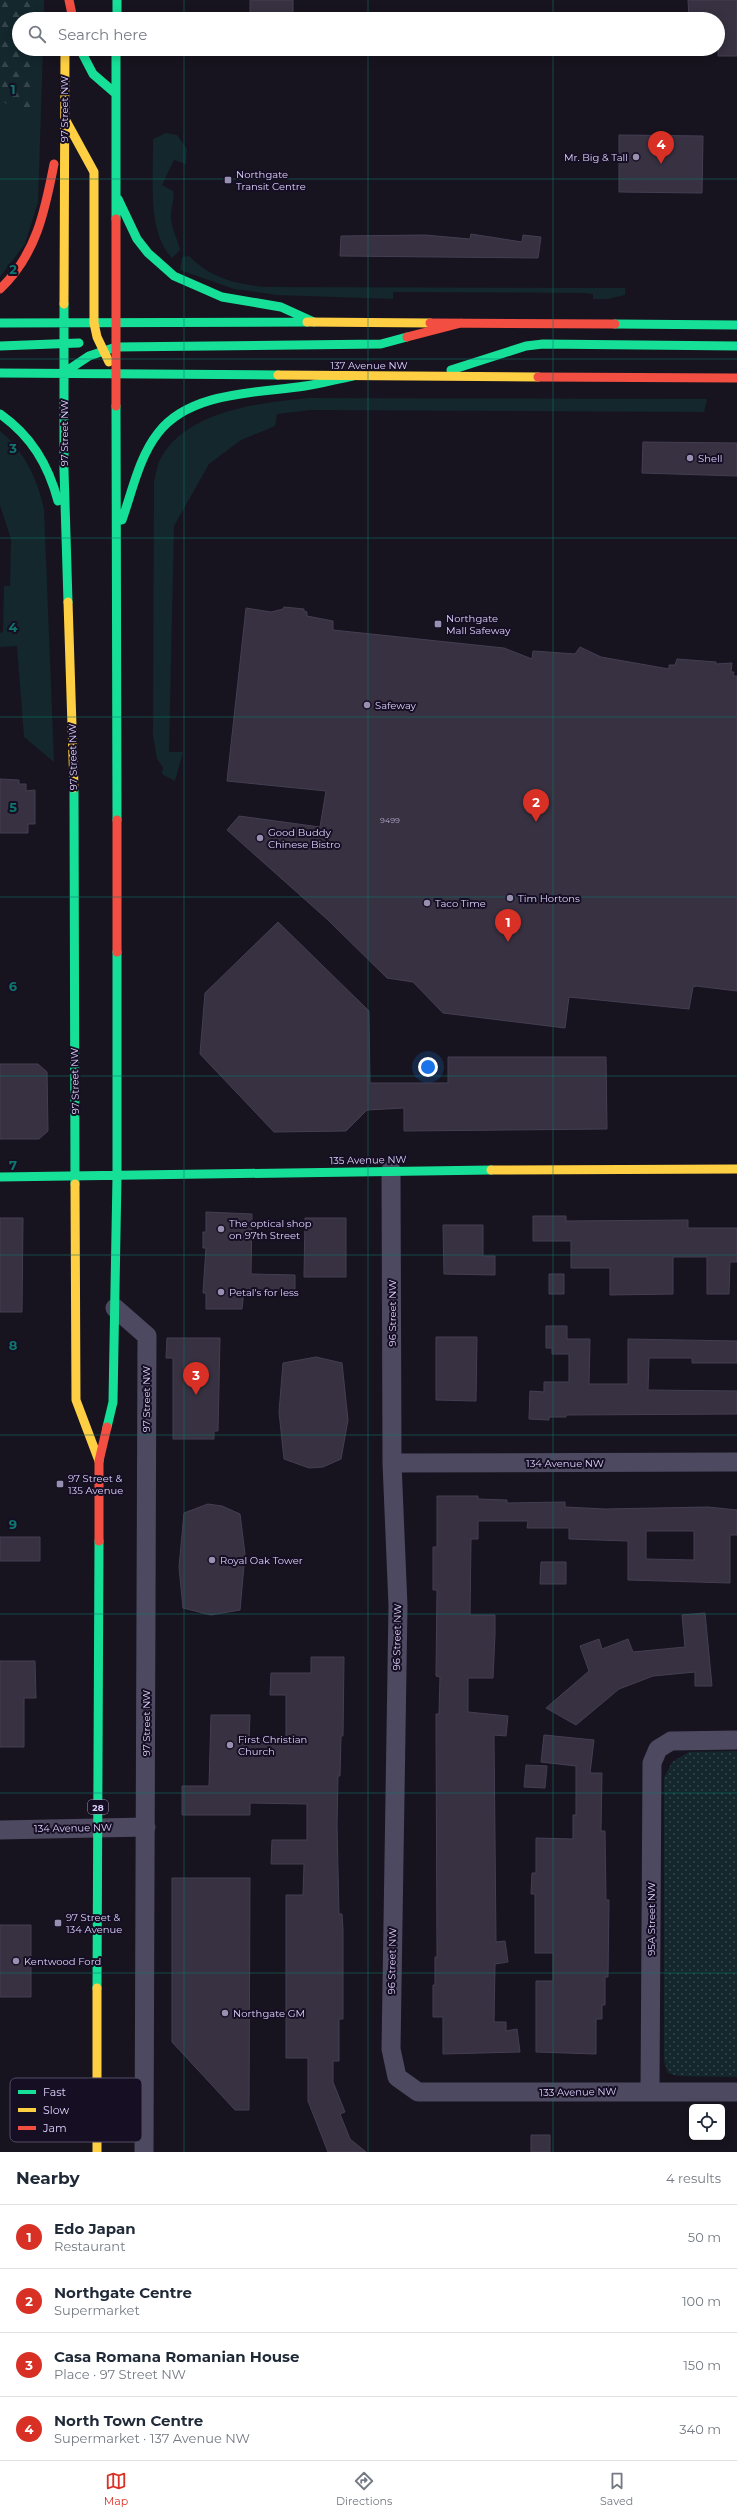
<!DOCTYPE html>
<html lang="en">
<head>
<meta charset="utf-8">
<style>
	:root { --surface:#fff; --page:#f6f6f7; --text:#1f2937; --muted:#747a83; --line:#e0e1e3; --accent:#d93025 }
	body { margin:0; font-family:Montserrat,sans-serif; background:var(--page); color:var(--text) }
	.controls { position:absolute; right:12px; bottom:12px; display:grid; overflow:hidden; border-radius:6px; box-shadow:0 2px 10px #0003 }
	.controls button { width:36px; height:36px; display:grid; place-items:center; padding:0; border:0; border-bottom:1px solid var(--line); background:var(--surface); color:var(--text); font:20px sans-serif }
	.you { position:absolute; left:428px; top:1067px; width:14px; height:14px; margin:-10px; border:3px solid #fff; border-radius:50%; background:#1a73e8; box-shadow:0 0 0 6px #1a73e833 }
	.badge { display:grid; place-items:center; width:26px; height:26px; border-radius:50%; background:var(--accent); color:#fff; font-size:13px; font-weight:700 }
	.pin { position:absolute; translate:-50% -33px; filter:drop-shadow(0 1px 2px #0008) }
	.pin::after { content:''; position:absolute; top:21px; width:14px; height:12px; background:inherit; clip-path:polygon(0 0,100% 0,50% 100%) }
	.list { margin:0; padding:0; list-style:none }
	h2 { display:flex; justify-content:space-between; align-items:center; height:52px; margin:0; padding:0 16px; font-size:17px }
	h2 small { font-size:13px; font-weight:400; color:var(--muted) }
	.list li { display:grid; grid-template-columns:26px 1fr auto; gap:12px; align-items:center; box-sizing:border-box; height:64px; padding:0 16px; border-top:1px solid var(--line) }
	.list b { display:block; font-size:15px; white-space:nowrap }
	.list p { margin:0; font-size:13px; white-space:nowrap; color:var(--muted) }
	.list em { font-size:13px; font-style:normal; color:var(--muted) }
	.icon { flex:none; width:22px; height:22px; fill:none; stroke:currentColor; stroke-width:2; stroke-linecap:round; stroke-linejoin:round }
	.map { position:relative; flex:none; width:737px; height:2152px; overflow:hidden }
	.search { position:absolute; background:var(--surface); box-shadow:0 2px 10px #0003; left:12px; right:12px; top:12px; height:44px; display:flex; align-items:center; gap:10px; box-sizing:border-box; padding:0 14px; border-radius:22px; color:var(--muted); font-size:15px }
	.sheet { height:308px; background:var(--surface) }
	nav { display:flex; justify-content:space-around; align-items:center; box-sizing:border-box; height:56px; border-top:1px solid var(--line); background:var(--surface); font-size:11px; color:var(--muted) }
	nav a { display:grid; justify-items:center; gap:2px }
	nav .on { color:var(--accent) }
	.map>svg:first-child { display:block }
	.grass { fill:#13272c }
	.forest { fill:url(#forest-firs) }
	.park { fill:url(#park-dots) }
	.building { fill:#373141; stroke:#453e53; fill-rule:evenodd }
	.lines { fill:none; stroke-linecap:round; stroke-linejoin:round }
	.street { stroke:#4d4960; stroke-width:19 }
	.fast { stroke:#16e098; stroke-width:9 }
	.slow { stroke:#ffcf43; stroke-width:9 }
	.jam { stroke:#f24e42; stroke-width:9 }
	.grid { fill:none; stroke:#0f766e; stroke-width:1; stroke-opacity:0.55 }
	.poi-dot { fill:#9890b0; stroke:#160f24; stroke-width:1.5 }
	.labels { text-anchor:middle; dominant-baseline:central; stroke-width:4; stroke-linejoin:round; paint-order:stroke }
	.number-label { font-size:8px; fill:#b4aacf }
	.shield { fill:#160f24; stroke:#a298bd; stroke-width:1 }
	.shield-label { font-size:9px; font-weight:bold; fill:#ded2fe }
	.street-label { font-size:10px; fill:#ded2fe; stroke:#160f24 }
	.poi-label { font-size:10px; fill:#ded2fe; stroke:#160f24; text-anchor:start }
	.key { fill:#160f24; stroke:#524a65; stroke-width:1 }
	.key-label { font-size:11px; fill:#ded2fe }
	.grid-label { font-size:13px; text-anchor:middle; font-weight:bold; fill:#0f766e; stroke:#160f24; stroke-width:4; stroke-linejoin:round; paint-order:stroke }
</style>
</head>
<body>
<div class="map">
<svg width="737" height="2152" viewBox="0 0 737 2152">
	<defs>
		<pattern id="forest-firs" width="22" height="20" patternUnits="userSpaceOnUse"><rect width="22" height="20" fill="#13272c"/><path d="M5 1l3.5 6h-7zM16 11l3.5 6h-7z" fill="#35454c"/></pattern>
		<pattern id="park-dots" width="8" height="8" patternUnits="userSpaceOnUse"><rect width="8" height="8" fill="#13272c"/><path d="M2 2h.1M6 6h.1" fill="none" stroke="#35454c" stroke-width="1.8" stroke-linecap="round"/></pattern>
	</defs>
	<rect width="100%" height="100%" fill="#17141f"/>
	<path class="grass" d="M0,0H44V19H19V49H43L38,202L25,244L0,277Z
		M166,133L177,135L187,149L186,164L174,160L162,185L173,191C175,199 170,210 171,219C172,231 178,239 180,250L172,258C146,231 154,175 153,139Z
		M189,256C209,277 235,284 264,287L625,288V295L608,299H593V294L583,293L393,292V299L277,295L234,289L180,270L182,257Z
		M308,398L707,399L704,412L311,410L277,414L275,426L241,440L209,464L174,526L169,752H183L175,781L162,774L163,767L157,759L153,735L154,482C156,474 157,463 162,456C190,410 260,403 308,398Z
		M0,431C25,452 37,478 44,509L54,762L24,737L17,646L0,647V633L3,632L4,586H10L11,539L0,505Z"/>
	<path class="forest" d="M0,0H32V19H19V49H31L30,113L13,109L0,99Z"/>
	<path class="park" d="M737,1751V2077L678,2076L668,2073L664,2061V1778L672,1762L689,1752Z"/>
	<path class="building" d="M250,0H293V19H250Z
		M688,0H737V56H718V19H689Z
		M619,135L703,136L702,193L619,192Z
		M471,234L522,242L523,235L541,237L538,258L340,256L341,236L425,235L470,239Z
		M643,442L737,443V476L642,473Z
		M284,607L304,609V611L307,612V616L333,621V630L504,648L532,659L533,651L575,654L580,647L601,657L669,669V665H675L677,659L716,662V664L732,663L731,672H734L733,676H737V991L696,986L693,987L689,1009L569,997L565,1028L443,1013L413,982L387,978L328,920L227,830L239,816L320,827L326,791L227,781L246,608L271,612L283,609Z
		M0,779L19,780V784H26V791L35,790V824H28V833H0Z
		M278,922L369,1011L370,1083H448V1057H606L607,1129L404,1131V1108L367,1110L346,1131L274,1132L200,1054L205,993Z
		M0,1064H38L47,1072L48,1131L39,1139H0Z
		M206,1212L252,1214L251,1274L295,1275V1293L244,1290L242,1309H206V1293H203L206,1248H203V1232H206Z
		M533,1216H566V1221L688,1220V1228H737V1262H730L729,1294H707V1257H673V1294L610,1295V1268H571V1241H533Z
		M0,1218H23L22,1312H0Z
		M305,1218H346V1277H304Z
		M443,1225H483V1256H495V1275L444,1274Z
		M549,1274H564V1294H549Z
		M546,1326H567V1339H590L589,1384H628V1339L737,1341V1363H692V1358H649L648,1390L737,1391V1414L566,1415V1417H549V1420L529,1419L530,1391L544,1392V1382H569V1354H552V1348H546Z
		M436,1337H477L476,1401L436,1400Z
		M167,1338H220L218,1431H214V1439H173V1358H166Z
		M316,1357L342,1363L348,1420L341,1459L323,1467L309,1468L284,1459L279,1412L283,1363Z
		M437,1496H478V1499L507,1500V1503L565,1502V1507L605,1509L708,1507L737,1510V1535H730V1583L628,1580V1541L569,1539V1528H527L528,1521H478V1539H471L470,1615H495V1634L493,1678H468V1712L508,1716L506,1736L494,1735L496,1942L505,1941L508,1962L495,1964L494,2022H506V2031L517,2029L520,2052L443,2054V2017H433V1985H435V1957H437L436,1714H439L440,1677L436,1676L437,1590H433V1547H437ZM646,1531H694V1560L646,1559Z
		M208,1504L222,1506L240,1514L245,1554L240,1610L211,1615L183,1608L179,1567L184,1513Z
		M0,1537H40V1561H0Z
		M541,1562H566V1584H540Z
		M705,1613L712,1686H695V1672L653,1676L619,1689L576,1725L546,1708L589,1671L580,1646L599,1639L602,1649L628,1639L633,1652L685,1647L682,1615Z
		M311,1657H344L343,1736H341L340,1776H338L337,1826L339,1914H342L343,1930V2019H339V2061H333V2082L345,2112L340,2114L350,2139L366,2152H328L308,2101V2058H286V1895H303L304,1864H271L272,1840H307V1804L250,1803V1815H182V1786H209L211,1715H250L249,1741H286V1695H270L271,1673H311Z
		M0,1661H35L36,1698H24V1747H0Z
		M544,1735L594,1740L590,1773H602L601,1831H605L606,1900H609L608,1977H605V2005H602V2019H596V2054L536,2052V1981H553V1953H535V1894H531L532,1873H536V1838L573,1839V1815H576V1766L541,1762Z
		M526,1765L547,1766L545,1788L524,1787Z
		M172,1878H250L249,2110H235L172,2042Z
		M0,1925H31V1997H0Z
		M531,2135H550V2152H531Z"/>
	<g class="lines">
		<path class="street" d="M391,1170L392,1463L398,1606L391,2049L397,2077L418,2092H737
			M115,1308L147,1336L144,2152
			M392,1463L737,1462
			M0,1830L146,1827
			M650,2091L652,1763L658,1749L671,1741L737,1740"/>
		<path class="fast" d="M117,0V19
			M80,49L93,74L115,93
			M116,49V219
			M118,199L137,239L148,253L174,276L222,297L281,307L314,322
			M64,304V470L68,602
			M0,323L307,322
			M615,324L737,325
			M0,346L79,343
			M451,370L526,346L543,344L737,346
			M65,372L89,356L116,347L381,344L407,337
			M0,373L278,375
			M116,406L117,820
			M0,414C31,436 48,464 58,501
			M122,520C132,492 139,457 158,433C190,391 259,393 305,386C321,384 337,379 353,376
			M74,788L75,1184
			M0,1177L491,1170
			M107,1427L113,1402L117,1176V952
			M97,1988L99,1541"/>
		<path class="slow" d="M65,119L94,172V323L97,337L109,362
			M64,304L65,49
			M307,322L430,323
			M278,375L538,377
			M68,602L74,788
			M491,1170L737,1169
			M75,1184L76,1400L99,1461
			M97,2152V1988"/>
		<path class="jam" d="M69,0L73,19
			M116,219V406
			M0,289C36,255 45,211 54,164
			M430,323L615,324
			M407,337L461,323
			M538,377L737,378
			M117,820V952
			M99,1541V1461L107,1427"/>
	</g>
	<path class="grid" d="M184,0V19M368,0V19M553,0V19M184,49V2152M368,49V2152M553,49V2152M0,179H737M0,359H737M0,538H737M0,717H737M0,897H737M0,1076H737M0,1255H737M0,1435H737M0,1614H737M0,1793H737M0,1973H737"/>
	<g class="poi-dot">
		<circle cx="636" cy="157" r="4"/>
		<rect x="224" y="176" width="8" height="8" rx="2"/>
		<circle cx="690" cy="458" r="4"/>
		<rect x="434" y="620" width="8" height="8" rx="2"/>
		<circle cx="367" cy="705" r="4"/>
		<circle cx="260" cy="838" r="4"/>
		<circle cx="510" cy="898" r="4"/>
		<circle cx="427" cy="903" r="4"/>
		<circle cx="221" cy="1229" r="4"/>
		<circle cx="221" cy="1292" r="4"/>
		<rect x="56" y="1480" width="8" height="8" rx="2"/>
		<circle cx="212" cy="1560" r="4"/>
		<circle cx="230" cy="1745" r="4"/>
		<rect x="54" y="1919" width="8" height="8" rx="2"/>
		<circle cx="16" cy="1961" r="4"/>
		<circle cx="225" cy="2013" r="4"/>
	</g>
	<g class="labels">
		<g class="number-label">
			<text x="390" y="820">9499</text>
		</g>
		<rect class="shield" x="88" y="1800" width="20" height="14" rx="3"/>
		<g class="shield-label">
			<text x="98" y="1807">28</text>
		</g>
		<g class="street-label">
			<text transform="translate(64 109) rotate(-90)">97 Street NW</text>
			<text x="369" y="365">137 Avenue NW</text>
			<text transform="translate(64 433) rotate(-90)">97 Street NW</text>
			<text transform="translate(73 757) rotate(-91)">97 Street NW</text>
			<text transform="translate(75 1081) rotate(-91)">97 Street NW</text>
			<text transform="translate(368 1160) rotate(-1)">135 Avenue NW</text>
			<text transform="translate(392 1313) rotate(-90)">96 Street NW</text>
			<text transform="translate(146 1399) rotate(-90)">97 Street NW</text>
			<text x="565" y="1463">134 Avenue NW</text>
			<text transform="translate(397 1637) rotate(-89)">96 Street NW</text>
			<text transform="translate(146 1723) rotate(-90)">97 Street NW</text>
			<text transform="translate(73 1828) rotate(-1)">134 Avenue NW</text>
			<text transform="translate(651 1919) rotate(-90)">95A Street NW</text>
			<text transform="translate(392 1961) rotate(-89)">96 Street NW</text>
			<text transform="translate(578 2092) rotate(-1)">133 Avenue NW</text>
		</g>
		<g class="poi-label">
			<text x="628" y="157" text-anchor="end">Mr. Big &amp; Tall</text>
			<text x="236" y="174">Northgate<tspan x="236" dy="12">Transit Centre</tspan></text>
			<text x="698" y="458">Shell</text>
			<text x="446" y="618">Northgate<tspan x="446" dy="12">Mall Safeway</tspan></text>
			<text x="375" y="705">Safeway</text>
			<text x="268" y="832">Good Buddy<tspan x="268" dy="12">Chinese Bistro</tspan></text>
			<text x="518" y="898">Tim Hortons</text>
			<text x="435" y="903">Taco Time</text>
			<text x="229" y="1223">The optical shop<tspan x="229" dy="12">on 97th Street</tspan></text>
			<text x="229" y="1292">Petal's for less</text>
			<text x="68" y="1478">97 Street &amp;<tspan x="68" dy="12">135 Avenue</tspan></text>
			<text x="220" y="1560">Royal Oak Tower</text>
			<text x="238" y="1739">First Christian<tspan x="238" dy="12">Church</tspan></text>
			<text x="66" y="1917">97 Street &amp;<tspan x="66" dy="12">134 Avenue</tspan></text>
			<text x="24" y="1961">Kentwood Ford</text>
			<text x="233" y="2013">Northgate GM</text>
		</g>
	</g>
	<rect x="10" y="2078" width="132" height="64" rx="6" class="key"/>
	<rect x="18" y="2090" width="18" height="4" fill="#16e098"/>
	<rect x="18" y="2108" width="18" height="4" fill="#ffcf43"/>
	<rect x="18" y="2126" width="18" height="4" fill="#f24e42"/>
	<g class="key-label">
		<text x="43" y="2096">Fast</text>
		<text x="43" y="2114">Slow</text>
		<text x="43" y="2132">Jam</text>
	</g>
	<g class="grid-label">
		<text x="13" y="94">1</text>
		<text x="13" y="274">2</text>
		<text x="13" y="453">3</text>
		<text x="13" y="632">4</text>
		<text x="13" y="812">5</text>
		<text x="13" y="991">6</text>
		<text x="13" y="1170">7</text>
		<text x="13" y="1350">8</text>
		<text x="13" y="1529">9</text>
	</g>
</svg>
<div class="controls">
<button><svg class="icon" aria-label="locate" viewBox="0 0 24 24"><circle cx="12" cy="12" r="6"/><path d="M12 2v4M12 18v4M2 12h4M18 12h4"/></svg></button>
</div>
<div class="you"></div>
<div class="pin badge" style="left:508px;top:942px">1</div>
<div class="pin badge" style="left:536px;top:822px">2</div>
<div class="pin badge" style="left:196px;top:1395px">3</div>
<div class="pin badge" style="left:661px;top:164px">4</div>
<div class="search"><svg class="icon" aria-label="search" viewBox="0 0 24 24"><circle cx="10" cy="10" r="6"/><path d="M15 15l6 6"/></svg>Search here</div>
</div>
<section class="sheet">
<h2>Nearby<small>4 results</small></h2>
<ul class="list">
<li><span class="badge">1</span><div><b>Edo Japan</b><p>Restaurant</p></div><em>50 m</em></li>
<li><span class="badge">2</span><div><b>Northgate Centre</b><p>Supermarket</p></div><em>100 m</em></li>
<li><span class="badge">3</span><div><b>Casa Romana Romanian House</b><p>Place · 97 Street NW</p></div><em>150 m</em></li>
<li><span class="badge">4</span><div><b>North Town Centre</b><p>Supermarket · 137 Avenue NW</p></div><em>340 m</em></li>
</ul>
</section>
<nav>
<a class="on"><svg class="icon" aria-label="map" viewBox="0 0 24 24"><path d="M3 6l6-2 6 2 6-2v14l-6 2-6-2-6 2zM9 4v14M15 6v14"/></svg>Map</a>
<a><svg class="icon" aria-label="directions" viewBox="0 0 24 24"><path d="M12 3l9 9-9 9-9-9zM9 14v-3h6M13 9l2 2-2 2"/></svg>Directions</a>
<a><svg class="icon" aria-label="saved" viewBox="0 0 24 24"><path d="M7 4h10v16l-5-4-5 4z"/></svg>Saved</a>
</nav>
</body>
</html>
